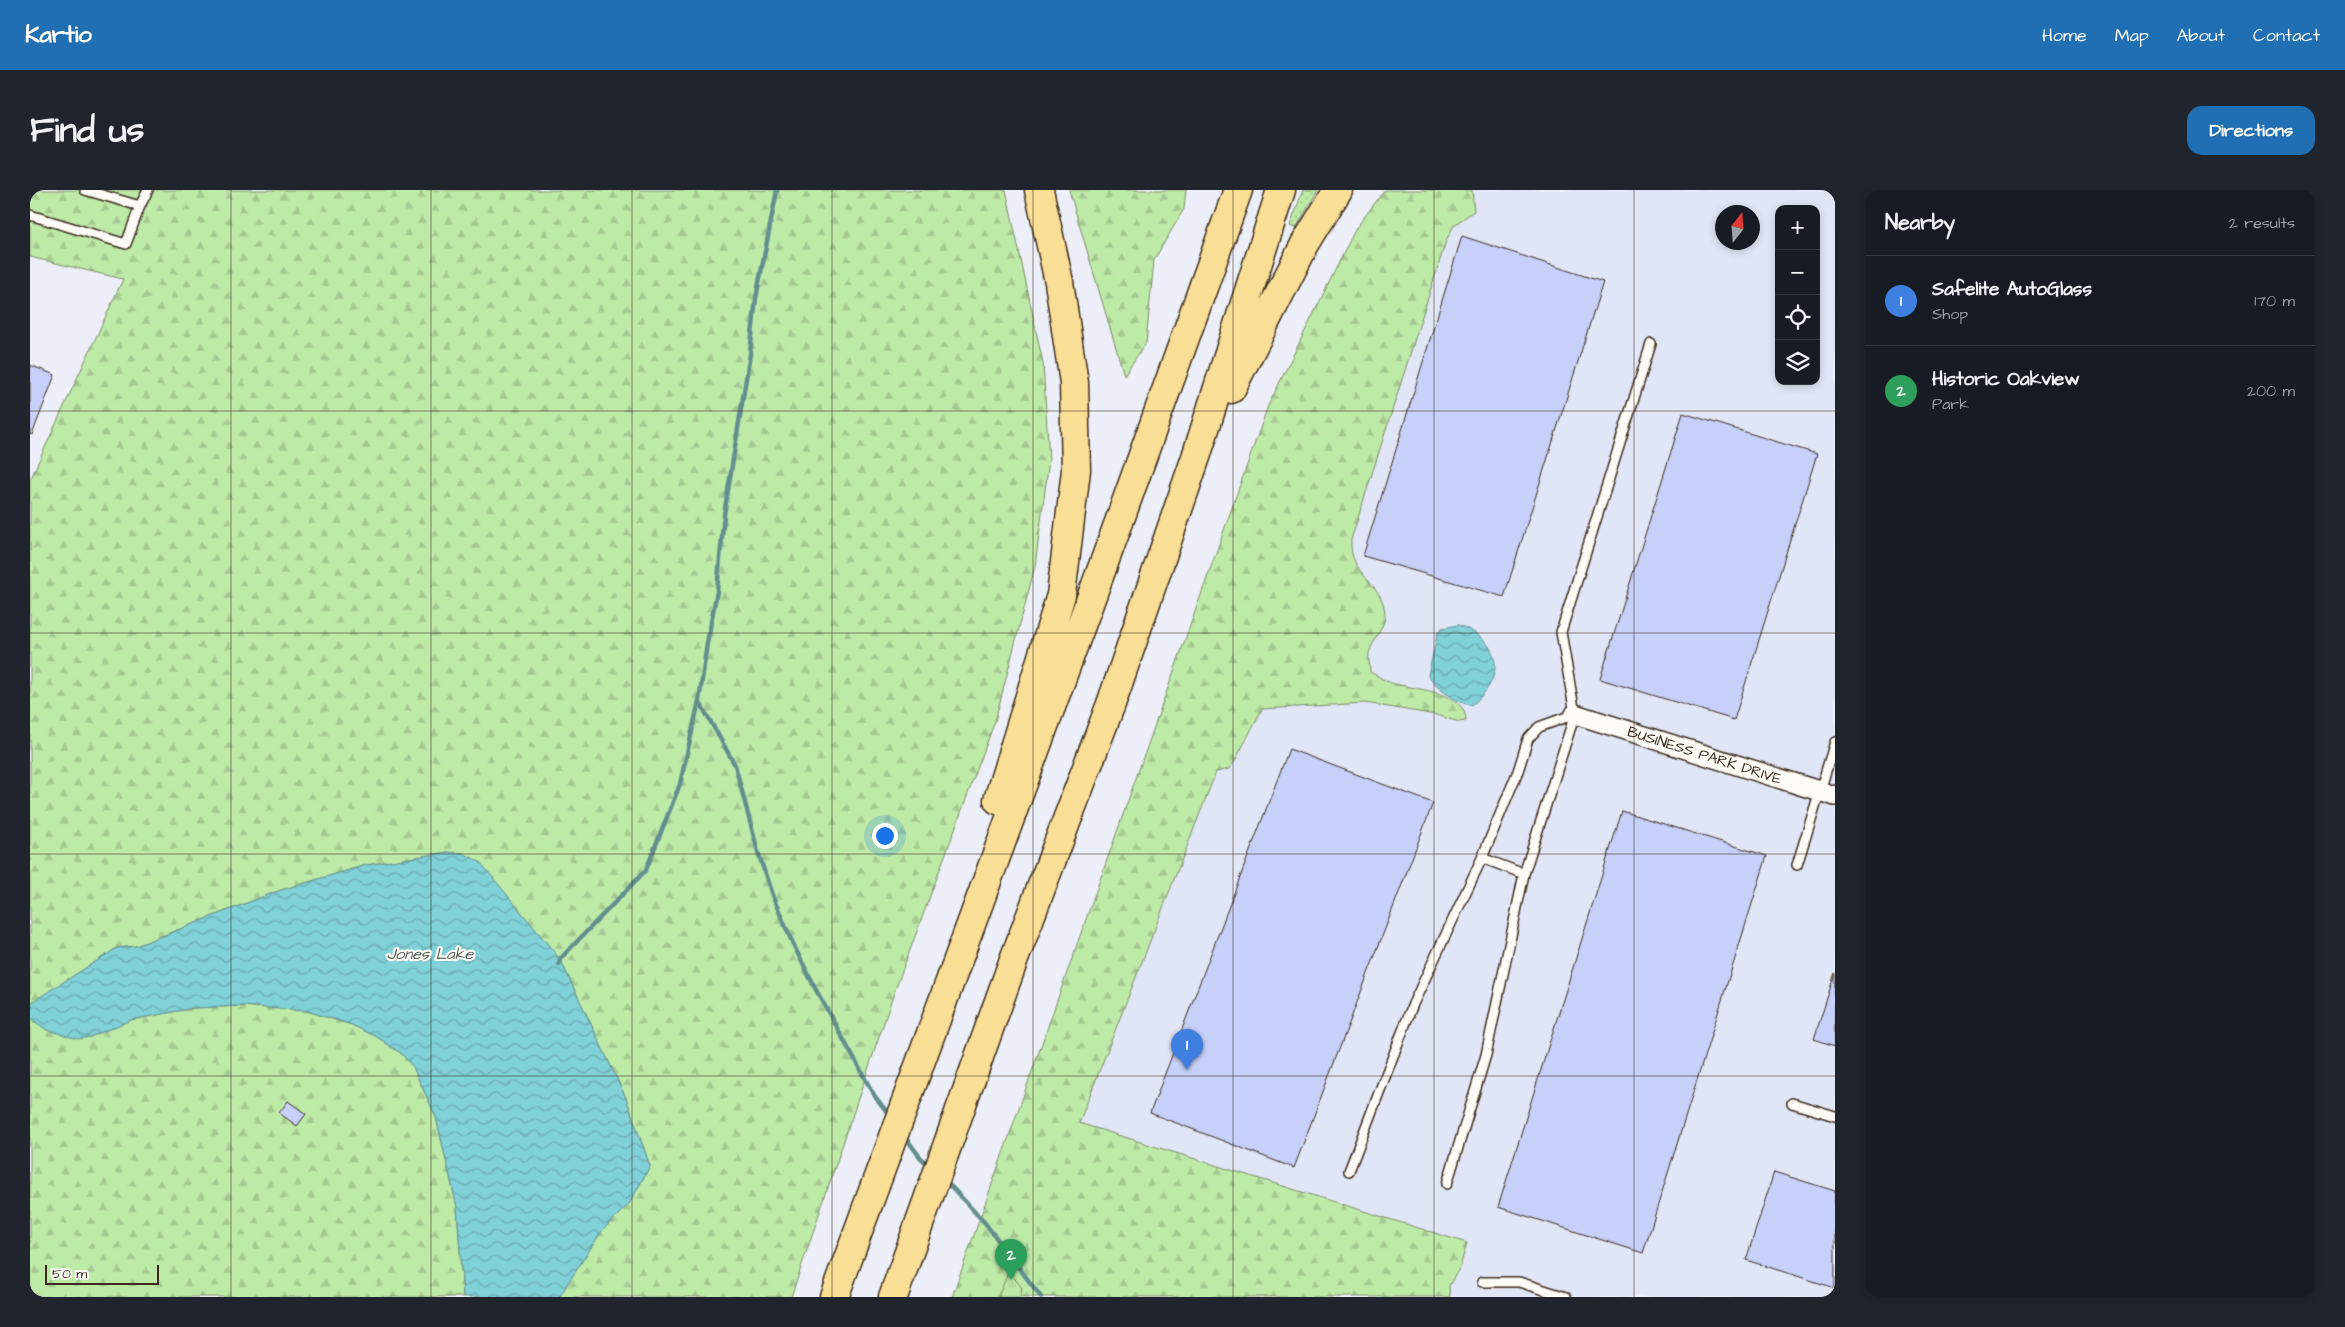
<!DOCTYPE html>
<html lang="en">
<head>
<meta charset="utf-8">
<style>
	:root { --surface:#171b24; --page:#20242c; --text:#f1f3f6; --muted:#9ea1a6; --line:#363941; --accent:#1f6fb2 }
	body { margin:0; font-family:"Architects Daughter",sans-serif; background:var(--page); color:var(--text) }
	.controls { position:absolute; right:15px; top:15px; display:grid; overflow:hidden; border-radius:10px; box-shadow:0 2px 8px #0003 }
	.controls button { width:45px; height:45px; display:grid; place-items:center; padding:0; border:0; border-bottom:1px solid var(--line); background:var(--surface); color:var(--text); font:25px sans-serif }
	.compass { position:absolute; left:1685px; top:15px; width:45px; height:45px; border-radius:50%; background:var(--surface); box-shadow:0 2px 8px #0003; rotate:17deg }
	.scale { position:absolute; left:15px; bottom:12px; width:114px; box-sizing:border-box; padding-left:5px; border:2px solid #3b2a1e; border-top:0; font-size:14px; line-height:18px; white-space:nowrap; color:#3b2a1e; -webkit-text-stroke:4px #fdfcf7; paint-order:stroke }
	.you { position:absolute; left:854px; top:645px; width:18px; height:18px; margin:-12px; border:4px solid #fff; border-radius:50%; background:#1a73e8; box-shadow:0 0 0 8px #1a73e833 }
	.badge { display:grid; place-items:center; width:32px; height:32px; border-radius:50%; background:var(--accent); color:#fff; font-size:16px; font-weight:700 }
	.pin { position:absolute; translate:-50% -41px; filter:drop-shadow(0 1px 2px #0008) }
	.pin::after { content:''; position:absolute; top:26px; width:18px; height:15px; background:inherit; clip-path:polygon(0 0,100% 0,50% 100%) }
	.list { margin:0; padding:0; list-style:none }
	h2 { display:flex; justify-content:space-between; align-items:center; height:65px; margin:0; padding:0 20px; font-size:21px }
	h2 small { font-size:16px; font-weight:400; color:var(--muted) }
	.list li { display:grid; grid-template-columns:32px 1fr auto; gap:15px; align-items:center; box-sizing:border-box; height:90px; padding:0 20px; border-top:1px solid var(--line) }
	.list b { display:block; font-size:19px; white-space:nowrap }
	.list p { margin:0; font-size:16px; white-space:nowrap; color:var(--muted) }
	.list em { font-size:16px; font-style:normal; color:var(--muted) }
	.icon { flex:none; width:28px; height:28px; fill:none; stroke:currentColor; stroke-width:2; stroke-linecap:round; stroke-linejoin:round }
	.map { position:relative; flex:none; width:1805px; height:1107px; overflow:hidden; border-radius:15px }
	header { display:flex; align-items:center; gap:30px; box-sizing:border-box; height:70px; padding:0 25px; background:var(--accent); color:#fff }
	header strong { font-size:24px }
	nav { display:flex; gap:28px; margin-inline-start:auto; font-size:18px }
	.intro { display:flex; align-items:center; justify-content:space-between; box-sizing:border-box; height:120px; padding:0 30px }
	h1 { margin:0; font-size:35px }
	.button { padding:12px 22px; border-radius:15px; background:var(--accent); color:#fff; font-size:18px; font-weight:700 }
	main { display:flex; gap:30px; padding:0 30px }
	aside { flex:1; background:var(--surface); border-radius:15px; box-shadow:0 2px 8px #0003 }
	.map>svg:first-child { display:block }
	.built { fill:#e1e6f7; fill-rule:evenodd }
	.grass { fill:url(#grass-dots); stroke:#7c8a63 }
	.forest { fill:url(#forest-firs); stroke:#7c8a63 }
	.park { fill:url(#park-tufts); stroke:#7c8a63 }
	.water { fill:url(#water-waves); stroke:#648e8e }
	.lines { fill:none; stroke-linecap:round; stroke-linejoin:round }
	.stream { stroke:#648e8e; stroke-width:4.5 }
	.building { fill:#c6d0f8; stroke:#3b2a1e }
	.service-casing { stroke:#3b2a1e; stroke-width:12 }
	.minor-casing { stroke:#3b2a1e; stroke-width:22 }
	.motorway-casing { stroke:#3b2a1e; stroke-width:31 }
	.service { stroke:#fdfcf7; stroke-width:9 }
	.minor { stroke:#fdfcf7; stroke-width:19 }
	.motorway { stroke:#f9df96; stroke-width:28 }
	.grid { fill:none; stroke:#3b2a1e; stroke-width:1; stroke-opacity:0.55 }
	.labels { text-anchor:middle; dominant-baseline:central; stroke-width:4.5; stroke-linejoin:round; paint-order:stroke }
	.street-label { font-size:15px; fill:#3b2a1e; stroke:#fdfcf7 }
	.water-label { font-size:16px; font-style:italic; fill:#505c56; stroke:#fdfcf7 }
</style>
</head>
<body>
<header>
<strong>Kartio</strong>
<nav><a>Home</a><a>Map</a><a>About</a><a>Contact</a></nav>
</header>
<div class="intro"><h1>Find us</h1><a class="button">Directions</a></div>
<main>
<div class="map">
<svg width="1805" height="1107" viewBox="0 0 1805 1107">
	<defs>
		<pattern id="grass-dots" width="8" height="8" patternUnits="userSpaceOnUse" patternTransform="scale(1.25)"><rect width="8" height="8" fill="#beeaa8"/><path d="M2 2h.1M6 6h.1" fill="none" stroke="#a4c990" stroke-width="1.8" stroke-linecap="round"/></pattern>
		<pattern id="forest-firs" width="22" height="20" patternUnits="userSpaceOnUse" patternTransform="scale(1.25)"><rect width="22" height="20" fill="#beeaa8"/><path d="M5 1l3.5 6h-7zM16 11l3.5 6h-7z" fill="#a4c990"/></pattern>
		<pattern id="park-tufts" width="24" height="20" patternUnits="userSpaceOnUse" patternTransform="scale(1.25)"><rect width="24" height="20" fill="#beeaa8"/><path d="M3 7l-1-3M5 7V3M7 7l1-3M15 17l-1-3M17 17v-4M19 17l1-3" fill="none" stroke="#a4c990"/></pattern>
		<pattern id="water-waves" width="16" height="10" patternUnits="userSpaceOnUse" patternTransform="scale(1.25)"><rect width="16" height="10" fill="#80d1d8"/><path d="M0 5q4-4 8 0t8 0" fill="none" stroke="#6aaaaf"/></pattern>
	</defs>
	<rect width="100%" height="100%" fill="#eceff7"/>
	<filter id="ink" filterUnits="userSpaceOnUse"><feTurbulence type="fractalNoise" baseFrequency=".02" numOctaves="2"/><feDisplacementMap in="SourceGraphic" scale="10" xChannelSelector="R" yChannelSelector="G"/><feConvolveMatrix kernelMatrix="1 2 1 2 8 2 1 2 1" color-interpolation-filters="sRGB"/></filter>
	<g filter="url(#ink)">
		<path class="built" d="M1402,0H1805V1107H990L995,1046ZM1749,19H1786V191H1749ZM1692,22H1722V52H1692Z"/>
		<path class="grass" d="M1273,0H1288L1266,38L1260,36Z"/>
		<path class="forest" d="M0,0H976L1013,173L1019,270L1005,376L965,531L864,803L761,1107H529L571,1042L599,1014L620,976L596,908L530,769L418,662L336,675L248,701L106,756L87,758L0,814V290L93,89L0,67Z
			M1039,0H1156L1154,19L1124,70L1116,153L1094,185Z
			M1355,0H1442L1444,21L1424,35L1416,51L1321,350C1319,387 1353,391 1355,424C1356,436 1342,451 1339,463C1338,469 1340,476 1340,482C1348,486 1356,492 1365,494C1385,499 1437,502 1436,531L1429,532L1406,525L1335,513L1232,519L1205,571L1199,579L1186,582L1049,933L1437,1053L1430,1077L1419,1096L1420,1107H990L992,1098L968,1107H922L1238,216L1326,38Z
			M213,816L277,821L322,835L347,847L372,864L383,877L406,927L427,1017L433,1107H0V828L17,840L60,847L100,830L164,818Z"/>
		<path class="park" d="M979,1081L992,1098L990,1107H968Z"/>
		<path class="water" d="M1428,435C1472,451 1477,486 1442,515C1430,515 1402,496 1398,485L1408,442L1412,438Z
			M418,662L433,663L450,672L530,769L596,908L620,976L599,1014L571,1042L529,1107H433L427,1017L406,927L383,877L372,864L347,847L322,835L277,821L213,816L164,818L101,830L60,847L48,849L17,840L0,828L2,812L87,758L106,756L248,701L336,675Z"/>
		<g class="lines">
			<path class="stream" d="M669,511L705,575L728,662L742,705L763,754L785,798L844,905L860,926
				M529,774L530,769L616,680L650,594L669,511L677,453L687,401L694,325L720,164L726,108L747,0
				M873,944L890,967L900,976
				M915,990L955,1033L1011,1107"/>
		</g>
		<path class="building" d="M1432,46L1573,92L1474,407L1333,366Z
			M0,175L25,185L2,245L0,244Z
			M1653,223L1787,264L1704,530L1570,489Z
			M1259,559L1403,613L1264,978L1120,923Z
			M1592,621L1737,666L1613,1063L1468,1017Z
			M1805,783V856L1784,849Z
			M258,911L276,924L267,936L249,923Z
			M1744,982L1805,1001V1098L1716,1070Z"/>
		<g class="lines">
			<defs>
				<path id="service" d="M55,0L110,16L118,0
					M0,25L96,54L110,16
					M1452,668L1494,684L1545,524L1531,442L1621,154
					M1767,675L1805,552
					M1762,913L1805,926
					M1319,981L1383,814L1452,668L1488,581L1498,549L1509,537L1545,524
					M1417,994L1456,865L1494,684
					M1452,1092H1489L1536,1107"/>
				<g id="minor">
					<path id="s1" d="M1545,524L1805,606"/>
				</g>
				<path id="motorway" d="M1201,199L1275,54L1308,0
					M968,610L1031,405L1046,280L1044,193L1029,92L1009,0
					M804,1107L1089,332L1208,0
					M863,1107L983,772L1081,514L1166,267L1251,0"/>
			</defs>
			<use href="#service" class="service-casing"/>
			<use href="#minor" class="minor-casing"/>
			<use href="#motorway" class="motorway-casing"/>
			<use href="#service" class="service"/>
			<use href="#minor" class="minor"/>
			<use href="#motorway" class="motorway"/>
		</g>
	</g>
	<path class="grid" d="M201,0V1107M401,0V1107M602,0V1107M802,0V1107M1003,0V1107M1203,0V1107M1404,0V1107M1604,0V1107M0,221H1805M0,443H1805M0,664H1805M0,886H1805"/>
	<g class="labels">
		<g class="street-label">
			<text stroke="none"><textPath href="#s1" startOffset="136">BUSINESS PARK DRIVE</textPath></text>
		</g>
		<g class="water-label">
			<text x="400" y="764">Jones Lake</text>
		</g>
	</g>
</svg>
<div class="controls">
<button>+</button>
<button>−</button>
<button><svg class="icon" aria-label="locate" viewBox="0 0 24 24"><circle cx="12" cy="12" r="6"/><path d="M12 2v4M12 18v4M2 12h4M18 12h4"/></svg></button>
<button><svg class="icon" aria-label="layers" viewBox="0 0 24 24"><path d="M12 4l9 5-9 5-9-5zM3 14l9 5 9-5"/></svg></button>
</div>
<svg class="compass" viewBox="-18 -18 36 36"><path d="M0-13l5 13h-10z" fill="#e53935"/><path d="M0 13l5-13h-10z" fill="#9ea1a6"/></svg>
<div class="scale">50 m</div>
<div class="you"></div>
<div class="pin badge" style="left:1157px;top:880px;background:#3f7fe0">1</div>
<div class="pin badge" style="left:981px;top:1090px;background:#2e9e5b">2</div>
</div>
<aside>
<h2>Nearby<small>2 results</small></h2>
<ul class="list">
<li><span class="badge" style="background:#3f7fe0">1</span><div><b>Safelite AutoGlass</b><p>Shop</p></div><em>170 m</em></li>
<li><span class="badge" style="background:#2e9e5b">2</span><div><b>Historic Oakview</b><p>Park</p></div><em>200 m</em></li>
</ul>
</aside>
</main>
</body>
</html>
